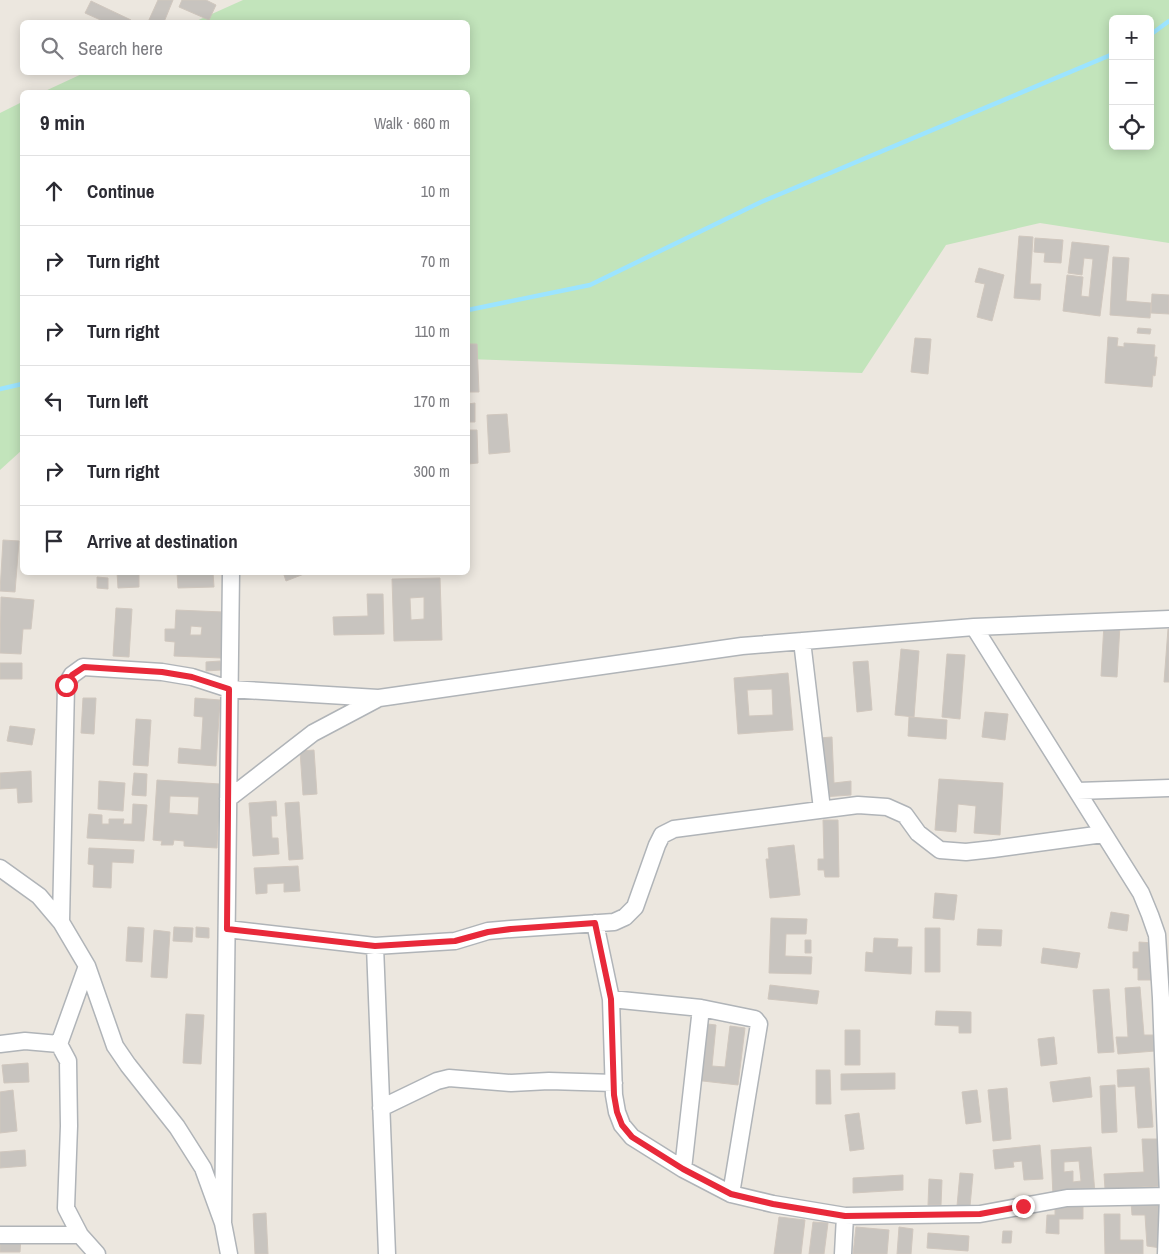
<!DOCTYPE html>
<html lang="en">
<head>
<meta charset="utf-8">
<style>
	:root { --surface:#fff; --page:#f2f2f3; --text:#2b2b33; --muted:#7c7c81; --line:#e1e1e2 }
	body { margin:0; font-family:"Archivo Narrow",sans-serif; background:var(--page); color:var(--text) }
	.controls { position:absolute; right:15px; top:15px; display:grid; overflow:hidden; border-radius:8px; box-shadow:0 2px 12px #0003 }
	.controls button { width:45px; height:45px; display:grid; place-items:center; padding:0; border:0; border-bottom:1px solid var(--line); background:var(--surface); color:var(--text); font:25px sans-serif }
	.stop { position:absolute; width:15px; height:15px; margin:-11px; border:4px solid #e8293a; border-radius:50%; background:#fff }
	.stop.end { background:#e8293a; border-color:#fff; box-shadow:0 1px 5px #0008 }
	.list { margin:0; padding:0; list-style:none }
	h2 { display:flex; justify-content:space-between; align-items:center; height:65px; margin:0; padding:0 20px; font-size:21px }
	h2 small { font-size:16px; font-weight:400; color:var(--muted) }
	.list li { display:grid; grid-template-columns:32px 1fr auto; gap:15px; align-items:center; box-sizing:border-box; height:70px; padding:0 20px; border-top:1px solid var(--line) }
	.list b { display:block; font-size:19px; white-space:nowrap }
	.list em { font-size:16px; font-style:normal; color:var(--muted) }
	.icon { flex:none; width:28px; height:28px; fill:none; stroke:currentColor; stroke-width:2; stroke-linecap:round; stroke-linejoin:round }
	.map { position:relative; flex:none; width:1169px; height:1254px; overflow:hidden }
	.search { position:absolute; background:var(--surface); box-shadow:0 2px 12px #0003; left:20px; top:20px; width:450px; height:55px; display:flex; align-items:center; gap:12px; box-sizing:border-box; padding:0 18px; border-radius:8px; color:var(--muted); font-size:19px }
	.panel { position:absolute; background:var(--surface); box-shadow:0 2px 12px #0003; left:20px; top:90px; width:450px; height:485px; border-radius:8px }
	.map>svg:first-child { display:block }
	.green { fill:#c2e4bb; fill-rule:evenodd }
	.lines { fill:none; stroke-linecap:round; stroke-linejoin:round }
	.stream { stroke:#9ce4ff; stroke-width:4.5 }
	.building { fill:#c8c4bf; stroke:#d0c7be; fill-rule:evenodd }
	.street-casing { stroke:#b0b4b8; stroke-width:19 }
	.street { stroke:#fff; stroke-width:16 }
	.route { stroke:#e8293a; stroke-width:6 }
</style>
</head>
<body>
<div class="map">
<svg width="1169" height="1254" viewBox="0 0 1169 1254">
	<rect width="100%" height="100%" fill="#ece7df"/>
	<path class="green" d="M243,0H1169V243L1040,223L946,245L862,373L468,359V92H43L86,72H468V22H194ZM1113,19H1150V146H1113Z
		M22,102V450L0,470V113Z"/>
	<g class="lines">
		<path class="stream" d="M1150,35L1169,21
			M468,310L590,285L761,202L1113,54
			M0,389L22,384"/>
	</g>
	<path class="building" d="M158,0H173L164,22H148Z
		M182,0H206L216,5L209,20L179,7Z
		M91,1L131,20L129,22H105L85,13Z
		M1019,236L1033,237L1030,284H1041L1040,300L1014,298Z
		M1035,238L1063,240L1061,263L1044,262L1045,253L1034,252Z
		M1072,242L1109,246L1100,316L1063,311L1067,275L1083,277L1081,296L1089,297L1093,259L1084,258L1082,275L1068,273Z
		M1113,257L1129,258L1126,301L1151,303L1150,318L1110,315Z
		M979,268L1004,275L992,321L977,317L985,284L975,282Z
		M1152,294L1169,295V314L1151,313Z
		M1138,328L1151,329L1150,334L1137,333Z
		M1108,337L1118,338L1117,346L1124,347V343L1155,345L1154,357H1157L1155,376L1153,375L1152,387L1105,383Z
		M915,338L931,339L928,374L911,372Z
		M468,344H477L479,392H468Z
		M475,403V422H468V404Z
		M507,414L510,452L489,454L487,415Z
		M468,430H477L478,463L468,464Z
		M3,540L19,541L15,592L0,591Z
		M117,572H139V587L118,588Z
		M177,572H213L214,587L178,588Z
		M283,572H309L286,581Z
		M97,577L108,578V589L97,588Z
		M440,578L442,640L394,641L392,579ZM424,597V619L411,620L410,598Z
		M367,594H383L384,634L334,635L333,617L368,616Z
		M1,597L34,600L31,629H23L21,654L0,653Z
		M116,608L132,609L129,657L113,656Z
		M176,610L223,612L221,658L174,656L175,642L165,641V629H175ZM191,626L202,627L201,635H190Z
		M1104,624L1120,625L1117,677L1101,676Z
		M1168,629H1169V682H1164Z
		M901,649L919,651L914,717L895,715Z
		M947,654L965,655L960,719L942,717Z
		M220,661L221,670L206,671V662Z
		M868,661L872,710L857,712L853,662Z
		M0,663H22V679H0Z
		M788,673L793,730L738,734L734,678ZM772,689L773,715L749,716L747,690Z
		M83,698H96L94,734L81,733Z
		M195,698L220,700L216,766L178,763L179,748L201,750L203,717L194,716Z
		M985,712L1008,714L1005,740L982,737Z
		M909,717L947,720L946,739L908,736Z
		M136,719L151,720L148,766L133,765Z
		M10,726L35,729L32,745L7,741Z
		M832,737L834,783L851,781V795L822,797L819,738Z
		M314,750L317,794L303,795L300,751Z
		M31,771L32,802L18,803L17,788L0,789V773Z
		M134,773L147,774L146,796L132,795Z
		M939,779L1003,783L1000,835L974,833L976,806L958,804L956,832L935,830Z
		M157,780L220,784L217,848L184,846V841L174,840L173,845H161L162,841L153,840ZM170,796L199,797L198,815L169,813Z
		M99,781L125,783L123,811L98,809Z
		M276,801L277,816H271L272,838H278L279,854L253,856L249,803Z
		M299,802L303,859L289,860L285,803Z
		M133,804L147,805L144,841L87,838L89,814L102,815V824H109V819H124L123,824H132Z
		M823,820H838L839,877H825L824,870H818V859H824Z
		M794,845L800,895L770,898L766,859H769L768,848Z
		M89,848L134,850L133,863L112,862L111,888L93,887L94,865L88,864Z
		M298,866L300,891L284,892V883L267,884V893L256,894L254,868Z
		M935,893L957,895L954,920L933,918Z
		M1111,912L1129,915L1127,931L1108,928Z
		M771,918L807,919L806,934H786L785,956L812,957L811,974L769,973Z
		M128,927L144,928L142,962L126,961Z
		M174,927L193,928L192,942L173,941Z
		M196,927L209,928V938L196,937Z
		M925,928H940V972H925Z
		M978,929L1002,930L1001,946L977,945Z
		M154,930L170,932L167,978L151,977Z
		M874,938L898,939L897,947H912L911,974L865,971L866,952L873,953Z
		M805,940H811V953H805Z
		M1139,942L1153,943L1152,980H1138V968H1133V952H1139Z
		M1043,948L1080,953L1077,968L1041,963Z
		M770,985L819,991L817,1004L768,999Z
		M1140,987L1144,1035H1154L1155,1051L1118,1054L1116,1037H1128L1125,988Z
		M1109,989L1114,1052L1098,1053L1093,990Z
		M936,1011L971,1012V1033H959V1026L935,1025Z
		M186,1014L204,1015L201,1064L183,1063Z
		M700,1023L716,1025L712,1066L725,1067L730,1026L745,1028L738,1085L694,1080Z
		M845,1030H860V1065H845Z
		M1054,1037L1057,1064L1041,1066L1038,1039Z
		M28,1063L29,1082L4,1083L2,1065Z
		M1149,1068L1153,1127L1138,1128L1135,1086L1118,1087L1117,1070Z
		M816,1070H830L831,1104H816Z
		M895,1073V1089L841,1090V1074Z
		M1090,1077L1092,1097L1053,1102L1050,1082Z
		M1115,1085L1117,1132L1102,1133L1100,1086Z
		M1007,1088L1011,1139L993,1141L988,1090Z
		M13,1090L17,1131L0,1133V1092Z
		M977,1090L981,1122L966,1124L962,1092Z
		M859,1113L864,1149L850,1151L845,1115Z
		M1142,1139H1157L1160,1186L1105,1189L1104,1174L1144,1172Z
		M1040,1145L1043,1179L1024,1180L1022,1161L1013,1162L1014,1167L995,1169L993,1150Z
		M1091,1147L1095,1193L1053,1197L1051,1150ZM1079,1161L1081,1181L1073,1182V1171L1064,1172V1162Z
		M25,1150L26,1166L0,1168V1152Z
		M960,1173L973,1174L970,1206H957Z
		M903,1175V1190L853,1193V1178Z
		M929,1179L942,1180L941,1205H928Z
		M1131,1202L1159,1203L1161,1248L1147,1246L1145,1215H1132Z
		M1055,1207H1083V1219H1059V1234L1046,1233L1047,1215H1055Z
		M266,1213L268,1254H255L253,1214Z
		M1104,1214H1120V1240H1143V1254H1105Z
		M779,1217L805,1220L801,1254H774Z
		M813,1222L828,1223L824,1254H809Z
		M856,1227L889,1230L887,1254H853Z
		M899,1227L913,1229L911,1254H897Z
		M1003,1231H1012L1011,1243H1002Z
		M928,1233L969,1236L968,1251L927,1248Z
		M0,1238H21L20,1252H0Z"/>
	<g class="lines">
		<defs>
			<path id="street" d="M974,627L1141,893L1150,915L1157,935L1161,998L1168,1196L1166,1254
				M802,641L822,809
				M1077,791L1169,788
				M228,799L313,733L379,698L742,646L974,627L1169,619
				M0,868L39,896L61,922L87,966L115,1046L128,1065L177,1127L203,1168L223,1223L229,1254
				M61,922L66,685L72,675L83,667L162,672L192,677L229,689L378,698
				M595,923L611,999L614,1095L617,1112L622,1125L632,1137L683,1169L731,1194L773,1204L845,1216L980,1214L1067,1198L1169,1196
				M227,929L375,946L455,941L488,931L511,929L614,922L625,917L635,907L657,845L662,835L674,829L858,805L887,807L905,815L918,833L940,850L966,852L993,849L1103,834
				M375,946L387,1254
				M87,966L59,1044L68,1061L69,1126L66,1208L80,1235L97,1254
				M611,999L701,1008L755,1019L759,1024L731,1194
				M0,1044L25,1041L59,1044
				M381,1108L437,1081L449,1078L511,1083L549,1081L614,1083
				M683,1169L701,1008
				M223,1223L231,572
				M0,1235H80
				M843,1254L845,1216"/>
		</defs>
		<use href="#street" class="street-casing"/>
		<use href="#street" class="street"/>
	</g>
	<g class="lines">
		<path class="route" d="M66,685L72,675L84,667L162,672L192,677L229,689L227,929L375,946L455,941L488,932L511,929L595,923L611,999L614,1095L617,1112L622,1125L632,1137L683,1169L731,1194L773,1204L845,1216L980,1214L1023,1206"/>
	</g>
</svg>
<div class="controls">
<button>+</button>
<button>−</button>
<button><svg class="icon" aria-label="locate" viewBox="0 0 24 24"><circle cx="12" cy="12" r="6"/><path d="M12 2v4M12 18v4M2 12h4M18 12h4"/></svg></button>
</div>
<div class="stop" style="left:66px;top:685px"></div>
<div class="stop end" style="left:1023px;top:1206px"></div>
<div class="search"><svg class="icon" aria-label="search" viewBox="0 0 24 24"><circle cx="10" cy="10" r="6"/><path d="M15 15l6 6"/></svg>Search here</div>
<section class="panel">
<h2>9 min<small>Walk · 660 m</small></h2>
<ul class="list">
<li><svg class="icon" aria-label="ahead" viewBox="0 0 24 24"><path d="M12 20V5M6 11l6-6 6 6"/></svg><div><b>Continue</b></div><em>10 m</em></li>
<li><svg class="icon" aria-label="right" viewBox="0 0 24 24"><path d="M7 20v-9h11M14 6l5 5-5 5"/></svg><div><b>Turn right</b></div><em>70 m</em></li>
<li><svg class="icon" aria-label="right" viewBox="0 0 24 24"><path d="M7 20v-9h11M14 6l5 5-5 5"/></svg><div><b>Turn right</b></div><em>110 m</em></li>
<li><svg class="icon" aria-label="left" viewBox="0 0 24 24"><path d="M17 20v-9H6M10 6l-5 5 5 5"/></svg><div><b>Turn left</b></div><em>170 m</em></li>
<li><svg class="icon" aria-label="right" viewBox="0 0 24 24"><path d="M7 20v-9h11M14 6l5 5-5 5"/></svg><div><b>Turn right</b></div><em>300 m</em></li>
<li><svg class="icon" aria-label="arrive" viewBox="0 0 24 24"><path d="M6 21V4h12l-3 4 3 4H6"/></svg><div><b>Arrive at destination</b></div></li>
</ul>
</section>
</div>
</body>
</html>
